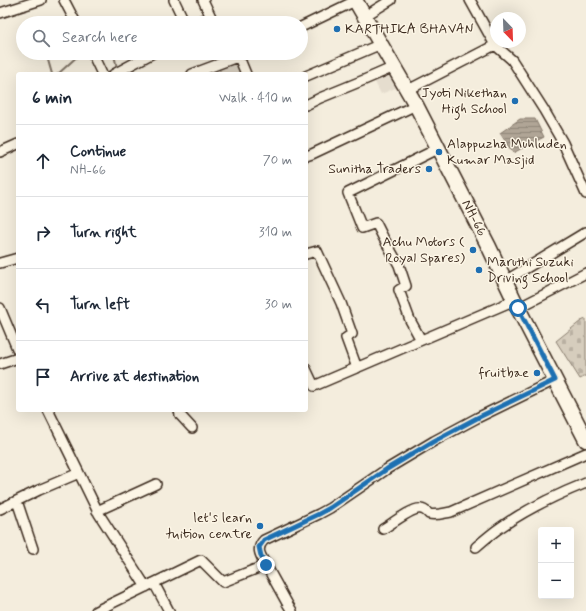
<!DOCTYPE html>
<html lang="en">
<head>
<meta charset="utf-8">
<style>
	:root { --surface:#fff; --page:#f2f2f3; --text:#1f2937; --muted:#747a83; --line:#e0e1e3 }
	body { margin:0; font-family:Mynerve,sans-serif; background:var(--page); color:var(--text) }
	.controls { position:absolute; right:12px; bottom:12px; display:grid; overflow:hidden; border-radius:4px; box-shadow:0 4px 16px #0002 }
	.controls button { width:36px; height:36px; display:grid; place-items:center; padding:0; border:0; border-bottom:1px solid var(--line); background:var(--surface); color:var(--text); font:20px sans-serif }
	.compass { position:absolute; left:490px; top:12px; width:36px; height:36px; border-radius:50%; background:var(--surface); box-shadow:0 4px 16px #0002; rotate:157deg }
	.stop { position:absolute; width:12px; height:12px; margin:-9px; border:3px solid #1f6fb2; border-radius:50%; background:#fff }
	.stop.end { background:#1f6fb2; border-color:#fff; box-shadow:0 1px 4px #0008 }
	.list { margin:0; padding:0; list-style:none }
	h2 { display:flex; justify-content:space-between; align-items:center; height:52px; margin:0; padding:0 16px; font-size:17px }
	h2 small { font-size:13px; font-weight:400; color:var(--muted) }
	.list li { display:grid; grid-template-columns:26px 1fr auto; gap:12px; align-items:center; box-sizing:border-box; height:72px; padding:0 16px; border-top:1px solid var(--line) }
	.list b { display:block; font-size:15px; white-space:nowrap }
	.list p { margin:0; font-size:13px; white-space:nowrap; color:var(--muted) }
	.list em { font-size:13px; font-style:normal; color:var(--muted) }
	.icon { flex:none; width:22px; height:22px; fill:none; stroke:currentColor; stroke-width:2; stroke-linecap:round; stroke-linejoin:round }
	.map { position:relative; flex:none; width:586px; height:611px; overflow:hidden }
	.search { position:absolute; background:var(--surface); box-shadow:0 4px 16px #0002; left:16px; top:16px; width:292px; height:44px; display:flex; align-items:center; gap:10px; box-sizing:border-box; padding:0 14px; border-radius:22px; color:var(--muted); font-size:15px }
	.panel { position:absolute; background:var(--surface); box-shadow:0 4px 16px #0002; left:16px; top:72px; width:292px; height:340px; border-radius:4px }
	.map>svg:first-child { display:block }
	.built { fill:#e5ddce }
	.cemetery { fill:url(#cemetery-stones); stroke:#887c6e }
	.park { fill:url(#park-tufts); stroke:#887c6e }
	.water { fill:url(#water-rules); stroke:#817466 }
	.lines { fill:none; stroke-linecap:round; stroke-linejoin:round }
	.stream { stroke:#817466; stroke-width:2 }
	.minor-casing { stroke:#3b2a1e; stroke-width:12 }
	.primary-casing { stroke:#3b2a1e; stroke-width:17 }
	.minor { stroke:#fcf5e5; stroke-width:9 }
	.primary { stroke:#fcf5e5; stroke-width:14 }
	.route { stroke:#1f6fb2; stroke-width:5 }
	.poi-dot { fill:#1f6fb2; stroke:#fcf5e5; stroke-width:1.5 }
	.labels { text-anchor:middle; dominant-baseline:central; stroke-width:3; stroke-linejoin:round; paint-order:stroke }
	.poi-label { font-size:14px; fill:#3b2a1e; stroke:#fcf5e5; text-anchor:end }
	.street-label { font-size:14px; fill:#3b2a1e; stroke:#fcf5e5 }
</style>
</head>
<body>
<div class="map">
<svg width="586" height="611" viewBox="0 0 586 611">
	<defs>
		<pattern id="cemetery-stones" width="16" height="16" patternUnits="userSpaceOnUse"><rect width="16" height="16" fill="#d6cdbd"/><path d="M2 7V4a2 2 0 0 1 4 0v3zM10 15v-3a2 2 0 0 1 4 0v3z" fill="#b9b0a2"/></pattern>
		<pattern id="park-tufts" width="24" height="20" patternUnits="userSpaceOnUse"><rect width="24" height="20" fill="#d6cdbd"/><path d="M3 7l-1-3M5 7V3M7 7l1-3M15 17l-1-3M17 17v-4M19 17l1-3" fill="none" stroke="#b9b0a2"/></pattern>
		<pattern id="water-rules" width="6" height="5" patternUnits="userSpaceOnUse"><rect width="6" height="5" fill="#b0a596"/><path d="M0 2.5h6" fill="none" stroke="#90877a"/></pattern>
	</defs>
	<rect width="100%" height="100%" fill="#f4eddd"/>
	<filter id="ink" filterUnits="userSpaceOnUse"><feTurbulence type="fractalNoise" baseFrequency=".025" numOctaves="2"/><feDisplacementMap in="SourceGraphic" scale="8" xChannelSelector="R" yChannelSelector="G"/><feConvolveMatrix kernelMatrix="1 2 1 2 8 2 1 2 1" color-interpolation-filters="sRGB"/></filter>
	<g filter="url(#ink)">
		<path class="built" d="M392,75L398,87L381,94L375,82Z"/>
		<path class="cemetery" d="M586,319V376L580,379L556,341L581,321Z"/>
		<path class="park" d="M238,62L244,74H221L219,68Z"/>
		<path class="water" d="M520,119H535L544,137L513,153L500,133Z"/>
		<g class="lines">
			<path class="stream" d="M52,23L56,21
				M46,53L52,74
				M112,53L115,59L117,69
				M58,74L81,53"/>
			<defs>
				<path id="minor" d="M64,0L76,23
					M174,0L185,23
					M470,0L495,45
					M0,13L41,0
					M365,16L391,0
					M194,23L211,17L203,0
					M301,27L355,1
					M92,53L102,74
					M239,57L246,74
					M114,74L153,53
					M192,74L248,53
					M306,76L381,44
					M408,90L495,45L512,60L544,110L563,143L586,194
					M306,105L320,98L364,80L394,67
					M0,152L18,144
					M306,156L312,154L416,105
					M306,254L317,251L341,303L352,334L346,338L357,368
					M0,263L18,258
					M505,281L586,232
					M0,308L18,351
					M518,308L586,273
					M421,340L410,320L399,290L406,286L399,265L383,237L376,223L362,228L348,193L439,148
					M0,364L18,358
					M306,369L314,386L515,300
					M179,410L180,415L192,428
					M79,473L99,514L146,587
					M17,501L33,549
					M0,509L39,490L79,473L48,410
					M97,511L156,484
					M383,529C390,525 413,507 421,509C424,509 427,512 429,514C436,516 444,513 451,512L586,453
					M476,547C484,540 492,533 501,527C527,509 556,495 586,483
					M266,565L287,603L292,611
					M154,583L169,611
					M96,611L201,560L223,582L266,565C261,556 255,549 264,540L319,514L330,508L387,469L434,441L477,418L555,380"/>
				<path id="primary" d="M355,0L416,105L489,247L518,308L586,440"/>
			</defs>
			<use href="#minor" class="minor-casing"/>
			<use href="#primary" class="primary-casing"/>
			<use href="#minor" class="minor"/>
			<use href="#primary" class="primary"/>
		</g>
	</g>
	<g class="lines" filter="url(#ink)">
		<path class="route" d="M266,565L261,556L259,547L264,540L319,514L330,508L387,469L434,441L477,418L555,380L518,308"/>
	</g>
	<g class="poi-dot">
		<circle cx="337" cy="29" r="4"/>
		<circle cx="515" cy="101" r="4"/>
		<circle cx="439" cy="152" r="4"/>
		<circle cx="429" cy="169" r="4"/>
		<circle cx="473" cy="250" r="4"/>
		<circle cx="479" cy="270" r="4"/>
		<circle cx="537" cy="373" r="4"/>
		<circle cx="260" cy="526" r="4"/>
	</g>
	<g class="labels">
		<g class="poi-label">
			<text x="345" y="29" text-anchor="start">KARTHIKA BHAVAN</text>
			<text x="507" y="93">Jyoti Nikethan<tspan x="507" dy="16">High School</tspan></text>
			<text x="447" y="144" text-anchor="start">Alappuzha Muhluden<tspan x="447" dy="16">Kumar Masjid</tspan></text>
			<text x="421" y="169">Sunitha Traders</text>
			<text x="465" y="242">Achu Motors (<tspan x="465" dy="16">Royal Spares)</tspan></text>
			<text x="487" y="262" text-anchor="start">Maruthi Suzuki<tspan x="487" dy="16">Driving School</tspan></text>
			<text x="529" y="373">fruitbae</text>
			<text x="252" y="518">let's learn<tspan x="252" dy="16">tuition centre</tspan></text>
		</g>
		<g class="street-label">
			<text transform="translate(474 218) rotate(63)">NH-66</text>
		</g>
	</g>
</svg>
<div class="controls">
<button>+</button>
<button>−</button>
</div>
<svg class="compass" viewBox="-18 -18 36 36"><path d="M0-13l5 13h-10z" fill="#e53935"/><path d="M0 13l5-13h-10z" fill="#747a83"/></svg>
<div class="stop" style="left:518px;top:308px"></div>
<div class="stop end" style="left:266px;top:565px"></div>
<div class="search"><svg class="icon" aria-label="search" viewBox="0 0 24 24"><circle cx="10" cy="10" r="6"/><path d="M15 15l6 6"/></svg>Search here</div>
<section class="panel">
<h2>6 min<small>Walk · 410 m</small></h2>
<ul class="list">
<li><svg class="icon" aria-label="ahead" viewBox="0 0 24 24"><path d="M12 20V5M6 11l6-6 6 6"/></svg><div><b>Continue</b><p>NH-66</p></div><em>70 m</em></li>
<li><svg class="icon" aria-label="right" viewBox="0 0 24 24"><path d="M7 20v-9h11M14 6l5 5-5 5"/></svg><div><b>Turn right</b></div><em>310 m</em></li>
<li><svg class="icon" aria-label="left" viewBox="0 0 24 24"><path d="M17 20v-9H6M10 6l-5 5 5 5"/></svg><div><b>Turn left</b></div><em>30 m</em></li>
<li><svg class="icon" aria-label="arrive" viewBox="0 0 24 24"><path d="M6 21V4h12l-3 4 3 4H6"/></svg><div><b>Arrive at destination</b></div></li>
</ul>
</section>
</div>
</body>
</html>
